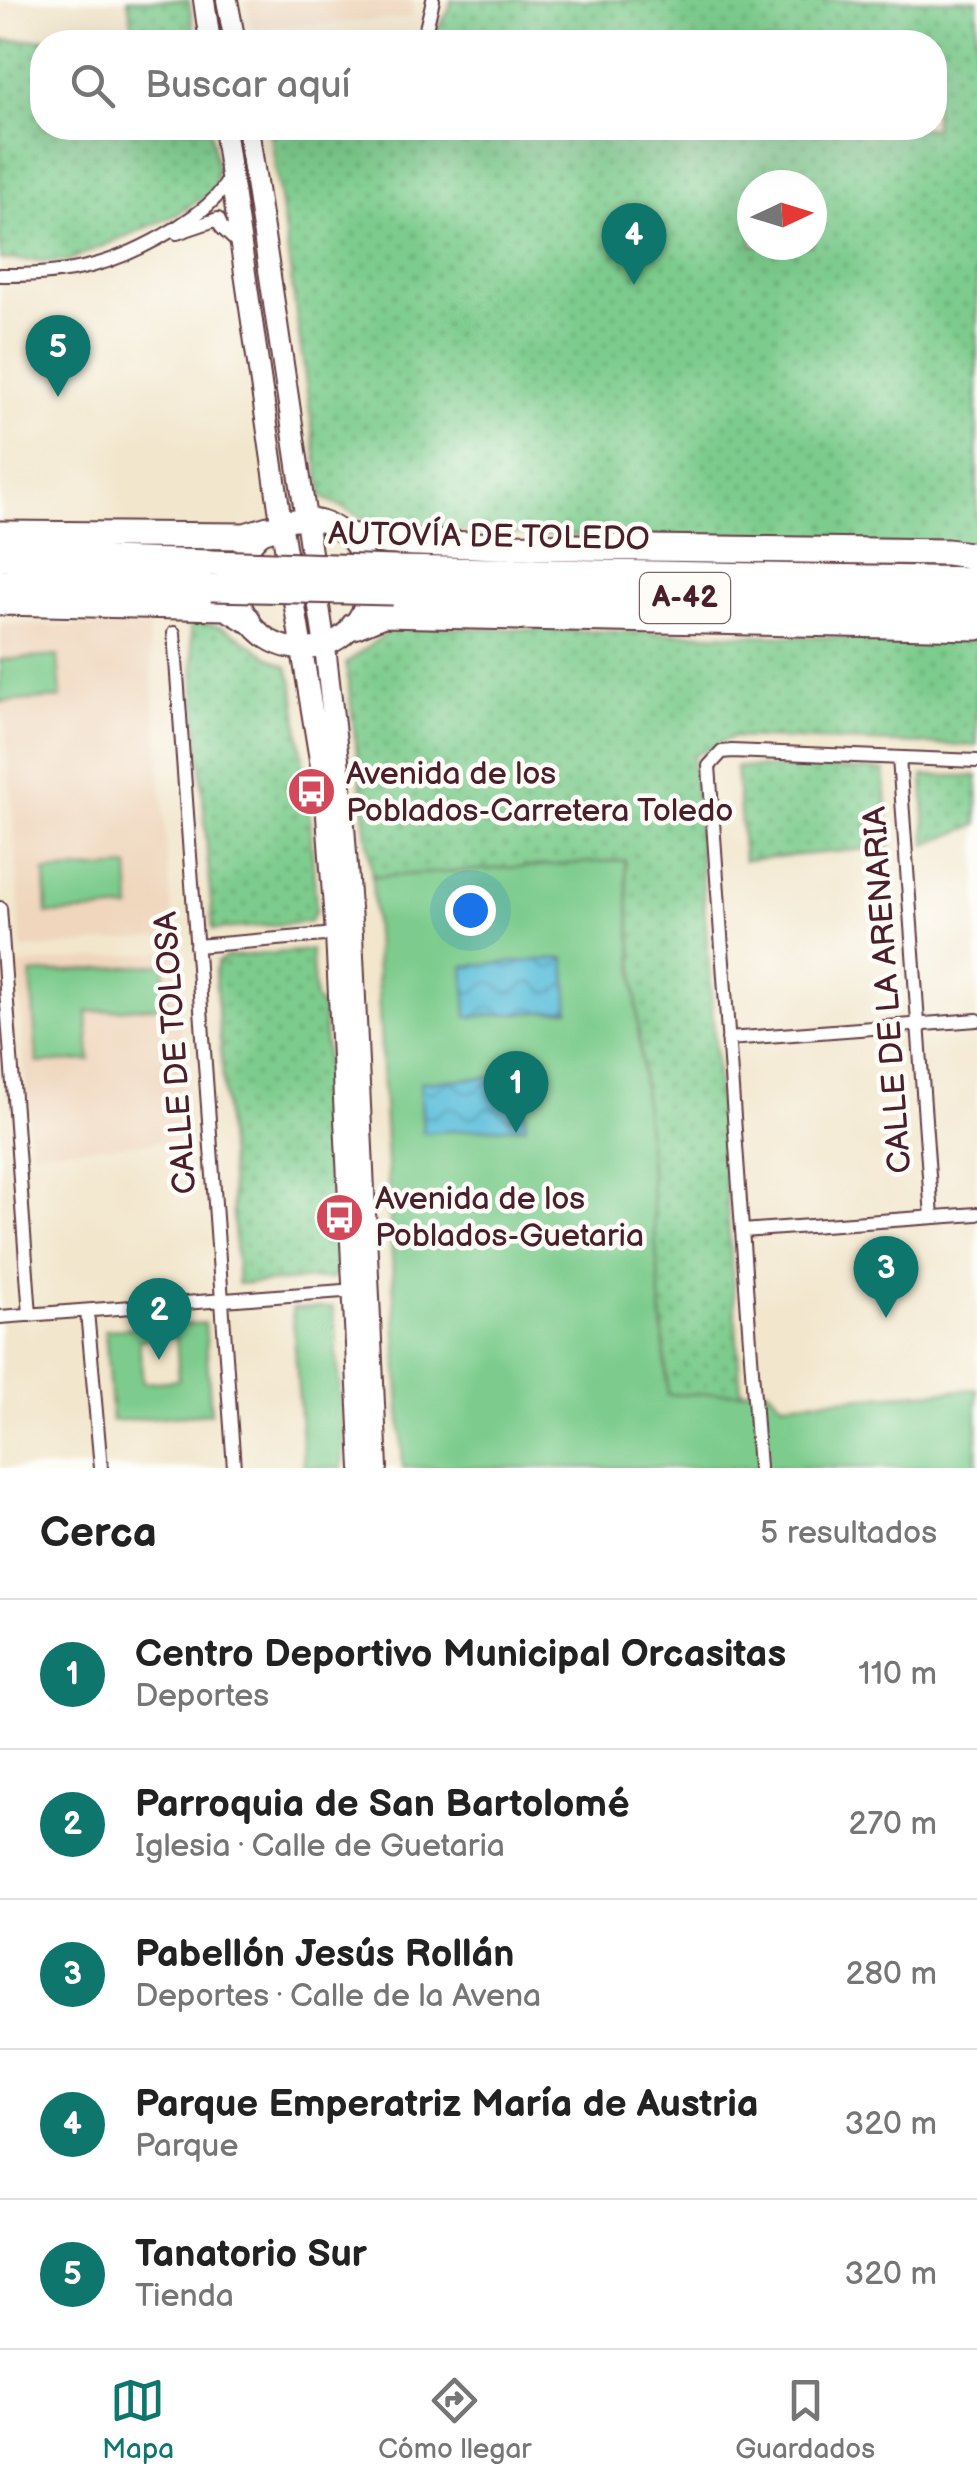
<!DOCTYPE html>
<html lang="es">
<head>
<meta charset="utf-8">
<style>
	:root { --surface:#fff; --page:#f6f6f6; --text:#222; --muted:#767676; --line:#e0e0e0; --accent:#0f766e }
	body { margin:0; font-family:"Balsamiq Sans",sans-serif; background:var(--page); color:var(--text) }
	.compass { position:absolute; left:737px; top:170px; width:90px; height:90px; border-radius:50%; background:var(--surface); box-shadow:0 10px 40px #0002; rotate:86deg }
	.you { position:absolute; left:470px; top:910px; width:35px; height:35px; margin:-25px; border:8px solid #fff; border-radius:50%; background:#1a73e8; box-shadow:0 0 0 15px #1a73e833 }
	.badge { display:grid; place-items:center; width:65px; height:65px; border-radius:50%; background:var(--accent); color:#fff; font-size:32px; font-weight:700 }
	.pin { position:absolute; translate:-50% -82px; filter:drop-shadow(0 2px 5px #0008) }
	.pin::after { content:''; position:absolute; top:52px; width:35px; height:30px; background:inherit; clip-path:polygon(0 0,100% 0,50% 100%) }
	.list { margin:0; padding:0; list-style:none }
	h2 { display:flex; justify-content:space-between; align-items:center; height:130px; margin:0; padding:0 40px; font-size:42px }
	h2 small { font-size:32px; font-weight:400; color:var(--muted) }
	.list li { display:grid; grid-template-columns:65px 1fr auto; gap:30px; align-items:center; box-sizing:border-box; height:150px; padding:0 40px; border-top:2px solid var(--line) }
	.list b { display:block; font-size:38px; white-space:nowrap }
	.list p { margin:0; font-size:32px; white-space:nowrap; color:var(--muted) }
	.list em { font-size:32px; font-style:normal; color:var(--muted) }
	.icon { flex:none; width:55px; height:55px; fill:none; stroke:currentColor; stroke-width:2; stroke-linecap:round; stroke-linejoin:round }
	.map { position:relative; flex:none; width:977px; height:1468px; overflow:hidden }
	.search { position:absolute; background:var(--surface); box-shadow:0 10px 40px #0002; left:30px; right:30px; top:30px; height:110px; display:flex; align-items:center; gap:25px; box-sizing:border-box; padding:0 35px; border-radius:40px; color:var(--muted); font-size:38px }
	.sheet { height:880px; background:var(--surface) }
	nav { display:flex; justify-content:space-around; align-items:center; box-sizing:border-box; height:140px; border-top:2px solid var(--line); background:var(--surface); font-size:28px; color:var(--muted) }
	nav a { display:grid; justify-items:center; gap:5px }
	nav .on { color:var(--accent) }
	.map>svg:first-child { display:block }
	.built { fill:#efd6bc }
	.green { fill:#7dcc8d; stroke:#64765c; stroke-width:2.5 }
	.park { fill:url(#park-dots); stroke:#64765c; stroke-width:2.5; fill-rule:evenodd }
	.water { fill:url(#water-waves); stroke:#546f83; stroke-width:2.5 }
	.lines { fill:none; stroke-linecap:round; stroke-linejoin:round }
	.street-casing { stroke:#633d43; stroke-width:16 }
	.primary-casing { stroke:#633d43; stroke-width:24 }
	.highway-casing { stroke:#633d43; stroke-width:29 }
	.street { stroke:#fff; stroke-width:12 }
	.primary { stroke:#fff; stroke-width:20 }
	.highway { stroke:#fff; stroke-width:25 }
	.highway-bridge-casing { stroke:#633d43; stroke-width:29; stroke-linecap:butt }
	.highway-bridge { stroke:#fff; stroke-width:25 }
	.labels { text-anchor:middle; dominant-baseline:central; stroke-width:9; stroke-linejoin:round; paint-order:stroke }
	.shield { fill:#fdfcf7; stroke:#806168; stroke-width:2.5 }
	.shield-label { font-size:30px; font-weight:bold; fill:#4a1f2b }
	.street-label { font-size:32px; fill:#4a1f2b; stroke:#fdfcf7 }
	.poi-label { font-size:32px; fill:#4a1f2b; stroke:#fdfcf7; text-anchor:start }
</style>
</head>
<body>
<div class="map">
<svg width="977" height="1468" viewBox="0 0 977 1468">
	<defs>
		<pattern id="park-dots" width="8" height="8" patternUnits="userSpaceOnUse" patternTransform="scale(2.5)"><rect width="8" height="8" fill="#7dcc8d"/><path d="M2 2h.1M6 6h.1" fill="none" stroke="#68a573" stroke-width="1.8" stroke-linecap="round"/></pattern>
		<pattern id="water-waves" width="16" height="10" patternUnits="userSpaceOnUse" patternTransform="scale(2.5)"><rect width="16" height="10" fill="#5dbfdb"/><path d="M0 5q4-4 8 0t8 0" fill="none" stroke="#4f9bb2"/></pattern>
	</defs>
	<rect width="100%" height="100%" fill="#fdfcf7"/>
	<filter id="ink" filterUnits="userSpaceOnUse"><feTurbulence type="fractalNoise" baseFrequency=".01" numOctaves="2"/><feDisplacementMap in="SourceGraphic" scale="20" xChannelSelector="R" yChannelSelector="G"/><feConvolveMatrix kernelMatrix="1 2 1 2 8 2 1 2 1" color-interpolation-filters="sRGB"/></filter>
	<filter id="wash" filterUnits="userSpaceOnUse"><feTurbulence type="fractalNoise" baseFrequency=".0048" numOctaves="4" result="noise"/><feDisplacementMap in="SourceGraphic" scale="40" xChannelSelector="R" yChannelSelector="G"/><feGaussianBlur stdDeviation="2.25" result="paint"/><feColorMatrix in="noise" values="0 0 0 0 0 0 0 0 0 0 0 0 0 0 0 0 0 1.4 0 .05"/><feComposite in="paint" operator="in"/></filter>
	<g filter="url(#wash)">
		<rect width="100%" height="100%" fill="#f2e6cc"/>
		<path class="built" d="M247,0H414L411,18L252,29Z
			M0,624L148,627L174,936L22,949L5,714H0Z
			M175,951L189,1140L31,1151L18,965Z"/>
		<path class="green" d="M58,656L61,698L0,702V660Z
			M625,860L668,1395L767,1389L782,1403L977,1389V1468H403L372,877Z
			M129,867L131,909L47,914L45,872Z
			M164,964L166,1006L87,1012L90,1060L37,1063L31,974Z
			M333,1307L344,1443L342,1468H304L292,1309Z
			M205,1323L211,1413L112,1421L105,1330L151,1327L152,1338L139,1340L143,1383L179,1380L176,1337H165L164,1326Z"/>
		<path class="park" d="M128,0H189L195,42H42V128H210L217,170L214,191L176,215L65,262L0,259V41L134,35Z
			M451,0H977V549L398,530L383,529L322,497L270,128H934V42H428L449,11ZM752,185H812V245H752Z
			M190,622C238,624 247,648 287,667L293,683L310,818L316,910L309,922L213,930Z
			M396,626L977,641V746L732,737L693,756L741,1392L668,1395L625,860L372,877L346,663Z
			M736,767L884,770L890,847L744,860Z
			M923,776H977V825L926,845Z
			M311,950L315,1000L323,1008L338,1271L333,1278L238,1284L215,972L218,962L226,957Z"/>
		<path class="water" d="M565,958L569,1010L467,1017L464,966Z
			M522,1075L526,1126L423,1133L420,1082Z"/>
	</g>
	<g filter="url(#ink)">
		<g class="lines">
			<defs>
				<path id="street" d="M351,42L410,40L425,33L433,0
					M177,233L218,219L222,228L241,246
					M0,275C70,276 116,265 176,228C198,214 220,199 230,176
					M174,633L234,1468
					M899,758L932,1217
					M0,908L30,1315
					M196,946L336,934
					M728,1039L977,1020
					M742,1231L977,1214
					M87,1311L101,1468
					M0,1317L356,1290
					M759,1468L709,766L722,752L732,751L977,761"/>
				<path id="primary" d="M204,0L210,42
					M227,0L235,42
					M224,128L281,522L325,790L336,934L362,1468
					M248,128L325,647L341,786L352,935L377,1468
					M238 584a65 65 0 1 1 130 0a65 65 0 1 1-130 0Z"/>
				<path id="highway" d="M0,534L245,536L268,529
					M350,536L389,542L502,546L947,552L977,556
					M0,557L211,563
					M395,569L977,580
					M0,582L211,588
					M393,592L977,604
					M0,602L226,607L247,619
					M354,626L383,614L977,627"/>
			</defs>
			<use href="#street" class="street-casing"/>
			<use href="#primary" class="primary-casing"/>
			<use href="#highway" class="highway-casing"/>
			<use href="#street" class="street"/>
			<use href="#primary" class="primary"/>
			<use href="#highway" class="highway"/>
			<defs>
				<path id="highway-bridge" d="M211,563L395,569
					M211,588L393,592"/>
			</defs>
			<use href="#highway-bridge" class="highway-bridge-casing"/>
			<use href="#highway-bridge" class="highway-bridge"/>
		</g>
	</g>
	<defs>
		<symbol id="bus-disc" viewBox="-11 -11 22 22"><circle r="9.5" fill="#d1495b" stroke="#fdfcf7"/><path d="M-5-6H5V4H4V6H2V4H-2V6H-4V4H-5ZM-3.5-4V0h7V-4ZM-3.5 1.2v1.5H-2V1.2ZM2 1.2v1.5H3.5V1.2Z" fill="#fff"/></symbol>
	</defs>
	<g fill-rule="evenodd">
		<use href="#bus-disc" x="284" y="764" width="55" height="55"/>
		<use href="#bus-disc" x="312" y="1190" width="55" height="55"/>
	</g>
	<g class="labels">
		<rect class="shield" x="640" y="573" width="90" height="50" rx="8"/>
		<g class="shield-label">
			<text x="685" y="598">A-42</text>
		</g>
		<g class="street-label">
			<text transform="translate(489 537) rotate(1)">AUTOVÍA DE TOLEDO</text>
			<text transform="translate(888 990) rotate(-94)">CALLE DE LA ARENARIA</text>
			<text transform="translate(176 1053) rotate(-94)">CALLE DE TOLOSA</text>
		</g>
		<g class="poi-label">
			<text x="346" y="774">Avenida de los<tspan x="346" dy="37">Poblados-Carretera Toledo</tspan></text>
			<text x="375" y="1199">Avenida de los<tspan x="375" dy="37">Poblados-Guetaria</tspan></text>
		</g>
	</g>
</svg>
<svg class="compass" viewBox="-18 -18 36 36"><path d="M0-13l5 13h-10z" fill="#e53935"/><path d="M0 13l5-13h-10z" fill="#767676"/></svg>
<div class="you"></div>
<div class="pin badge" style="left:516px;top:1133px">1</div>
<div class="pin badge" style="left:159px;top:1360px">2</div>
<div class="pin badge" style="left:886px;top:1318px">3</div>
<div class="pin badge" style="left:634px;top:285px">4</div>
<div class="pin badge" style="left:58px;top:397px">5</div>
<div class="search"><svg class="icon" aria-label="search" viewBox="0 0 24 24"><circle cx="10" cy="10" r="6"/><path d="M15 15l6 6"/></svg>Buscar aquí</div>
</div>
<section class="sheet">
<h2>Cerca<small>5 resultados</small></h2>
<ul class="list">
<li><span class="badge">1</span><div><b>Centro Deportivo Municipal Orcasitas</b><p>Deportes</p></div><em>110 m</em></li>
<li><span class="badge">2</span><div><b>Parroquia de San Bartolomé</b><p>Iglesia · Calle de Guetaria</p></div><em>270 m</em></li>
<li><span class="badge">3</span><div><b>Pabellón Jesús Rollán</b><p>Deportes · Calle de la Avena</p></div><em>280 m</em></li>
<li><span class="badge">4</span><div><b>Parque Emperatriz María de Austria</b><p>Parque</p></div><em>320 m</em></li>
<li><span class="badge">5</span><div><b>Tanatorio Sur</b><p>Tienda</p></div><em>320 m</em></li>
</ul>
</section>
<nav>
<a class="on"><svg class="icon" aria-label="map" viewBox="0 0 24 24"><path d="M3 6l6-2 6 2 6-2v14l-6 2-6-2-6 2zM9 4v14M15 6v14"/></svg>Mapa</a>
<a><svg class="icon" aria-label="directions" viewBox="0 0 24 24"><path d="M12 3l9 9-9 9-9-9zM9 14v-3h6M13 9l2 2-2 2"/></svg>Cómo llegar</a>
<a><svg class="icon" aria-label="saved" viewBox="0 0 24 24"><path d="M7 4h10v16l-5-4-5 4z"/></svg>Guardados</a>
</nav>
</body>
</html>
